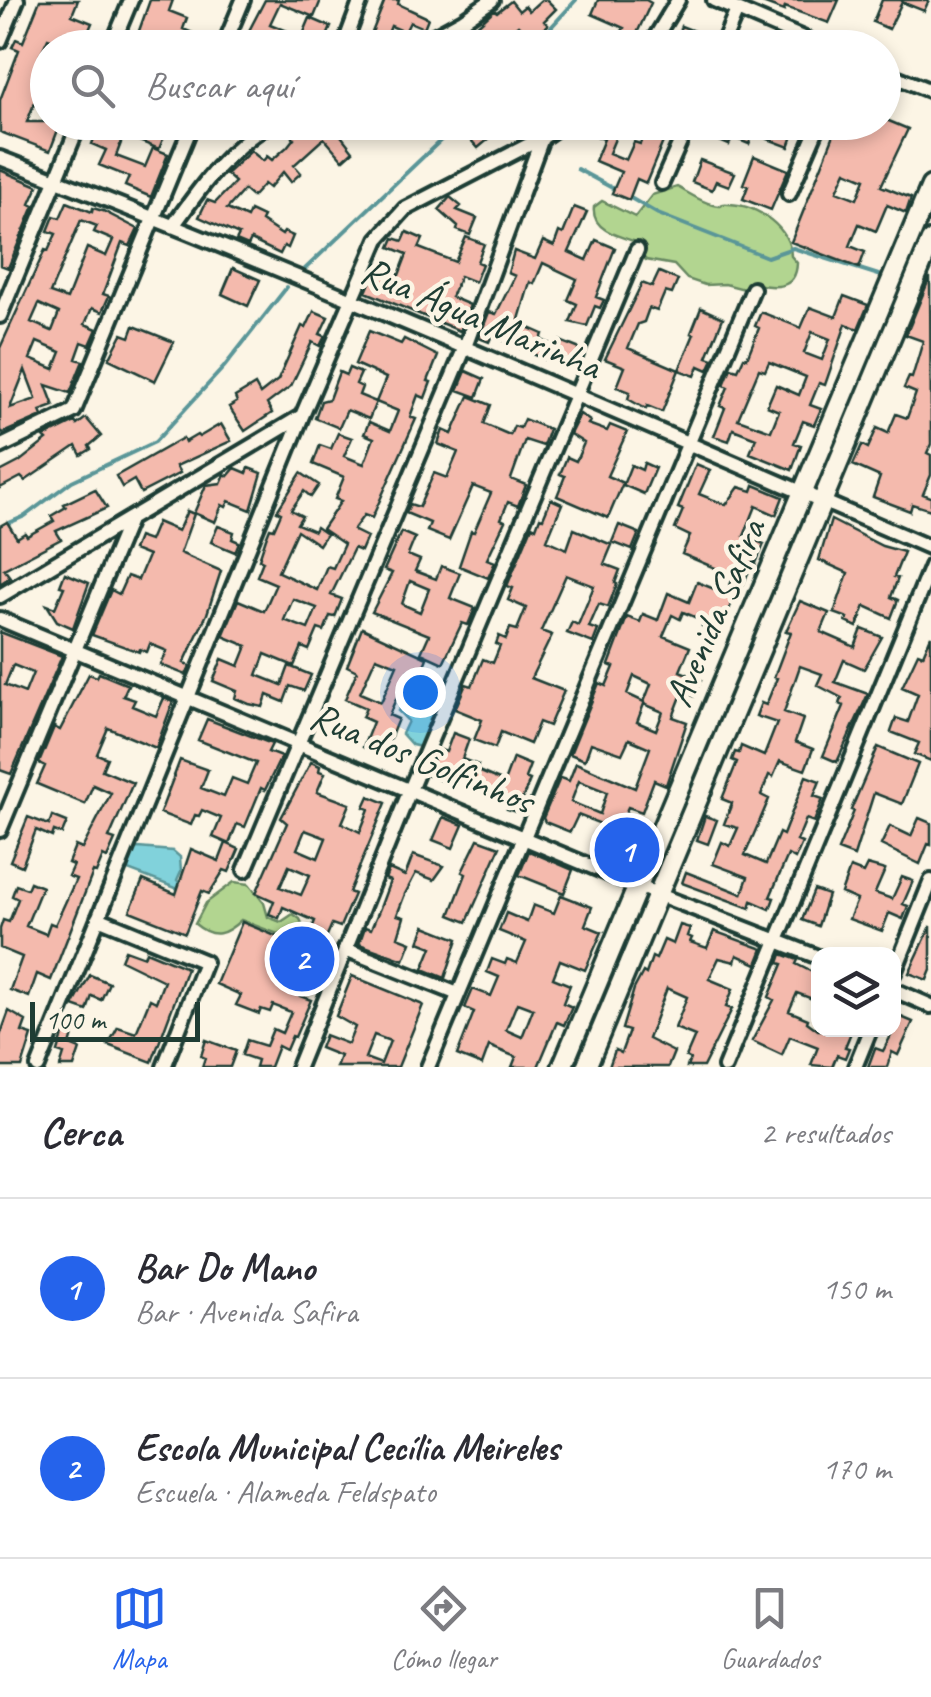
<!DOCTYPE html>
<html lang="es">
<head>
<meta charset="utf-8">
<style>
	:root { --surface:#fff; --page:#f2f2f3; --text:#2b2b33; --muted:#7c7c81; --line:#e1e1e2; --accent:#2563eb }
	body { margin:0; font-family:Caveat,sans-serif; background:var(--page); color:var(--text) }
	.controls { position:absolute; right:30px; bottom:30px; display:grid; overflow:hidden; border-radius:20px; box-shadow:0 5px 15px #0003 }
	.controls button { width:90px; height:90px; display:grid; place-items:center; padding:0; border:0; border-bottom:2px solid var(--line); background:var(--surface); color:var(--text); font:50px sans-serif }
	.scale { position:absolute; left:30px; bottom:25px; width:170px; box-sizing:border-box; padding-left:10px; border:5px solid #1f3d34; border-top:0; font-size:28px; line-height:35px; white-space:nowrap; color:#1f3d34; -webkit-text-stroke:8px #fcf5e5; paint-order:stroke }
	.you { position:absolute; left:420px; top:692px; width:35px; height:35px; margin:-25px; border:8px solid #fff; border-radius:50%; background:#1a73e8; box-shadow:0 0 0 15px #1a73e833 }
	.badge { display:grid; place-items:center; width:65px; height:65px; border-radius:50%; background:var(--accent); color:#fff; font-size:32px; font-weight:700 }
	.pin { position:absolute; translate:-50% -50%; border:5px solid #fff; box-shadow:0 2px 10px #0006 }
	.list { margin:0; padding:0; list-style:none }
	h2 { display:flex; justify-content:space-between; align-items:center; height:130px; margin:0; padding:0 40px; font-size:42px }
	h2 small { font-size:32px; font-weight:400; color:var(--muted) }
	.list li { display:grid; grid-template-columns:65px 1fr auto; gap:30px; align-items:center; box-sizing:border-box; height:180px; padding:0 40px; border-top:2px solid var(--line) }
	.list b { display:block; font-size:38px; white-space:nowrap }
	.list p { margin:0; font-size:32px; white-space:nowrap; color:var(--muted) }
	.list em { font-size:32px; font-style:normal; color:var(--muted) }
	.icon { flex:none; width:55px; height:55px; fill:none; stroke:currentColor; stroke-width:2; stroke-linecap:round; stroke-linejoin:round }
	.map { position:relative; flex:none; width:931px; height:1067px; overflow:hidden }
	.search { position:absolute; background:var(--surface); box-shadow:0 5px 15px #0003; left:30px; right:30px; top:30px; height:110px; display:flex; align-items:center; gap:25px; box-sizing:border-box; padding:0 35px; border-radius:55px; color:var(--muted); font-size:38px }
	.sheet { height:490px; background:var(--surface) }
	nav { display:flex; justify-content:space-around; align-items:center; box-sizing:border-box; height:140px; border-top:2px solid var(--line); background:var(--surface); font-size:28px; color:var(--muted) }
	nav a { display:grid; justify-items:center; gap:5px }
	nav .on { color:var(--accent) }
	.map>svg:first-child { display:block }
	.green { fill:#b2d590; stroke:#688962; stroke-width:2.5 }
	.water { fill:#81d2db; stroke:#5a9698; stroke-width:2.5 }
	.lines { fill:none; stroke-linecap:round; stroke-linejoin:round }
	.stream { stroke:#5a9698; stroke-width:4 }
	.building { fill:#f4baad; stroke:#1f3d34; stroke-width:2.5; fill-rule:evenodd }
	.street-casing { stroke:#1f3d34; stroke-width:20 }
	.secondary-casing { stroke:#1f3d34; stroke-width:25 }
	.street { stroke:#fcf5e5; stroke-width:12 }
	.secondary { stroke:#fcf5e5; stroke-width:18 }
	.labels { text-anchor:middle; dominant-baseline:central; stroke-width:9; stroke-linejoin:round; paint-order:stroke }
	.street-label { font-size:40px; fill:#1f3d34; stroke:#fcf5e5 }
</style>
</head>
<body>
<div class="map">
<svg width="931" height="1067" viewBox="0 0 931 1067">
	<rect width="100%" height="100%" fill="#fcf5e5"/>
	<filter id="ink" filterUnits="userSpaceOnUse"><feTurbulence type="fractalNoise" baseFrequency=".01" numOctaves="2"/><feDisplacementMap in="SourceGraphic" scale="20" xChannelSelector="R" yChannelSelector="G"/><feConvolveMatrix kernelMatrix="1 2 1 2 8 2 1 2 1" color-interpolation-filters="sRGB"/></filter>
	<g filter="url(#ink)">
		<path class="green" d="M677,187C689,193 701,202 714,205C729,208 714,203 729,204C758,205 790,228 791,256L797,263C796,291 773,288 752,283L744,289L725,284L705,285L687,279L674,265L646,260L639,253L640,243C621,237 591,231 594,207L602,201L635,217L652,195Z
			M234,882L249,884L264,903L268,917L281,922L293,914L300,919L304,928L299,942L241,920C226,934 214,940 195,924L206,903Z"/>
		<path class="water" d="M437,685L444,689L440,714L430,718L426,739L421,747L412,745L402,734L408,721L398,711L404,703L403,697L408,690L421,695Z
			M138,848L173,851L180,857L181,871L177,880L182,886L181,890L128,870L130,852Z"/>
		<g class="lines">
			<path class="stream" d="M532,48L576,0
				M532,122L535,126
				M577,169L614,189
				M627,196L658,214L767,257L793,248L888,278
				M305,269L460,122
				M0,527L25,516L72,481L155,442L224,367L287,287"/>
		</g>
		<path class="building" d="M40,0H78L72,15L92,23L84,42L63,33L60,42L48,38L39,58L48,63V89L41,86L27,122H61L50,151L0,132V100L19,50L12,47L16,39L23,42Z
			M150,0H173L169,11L187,18L183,29L195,34L190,48H149L135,42Z
			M265,0H321L314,17L280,3L270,24L290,32L283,48H240Z
			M385,0H399L398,4L428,18L424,28L410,22L405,32L391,26L385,41L371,35Z
			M541,0H547L556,9L544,21L548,25L533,40L518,25L502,38L510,48H452L494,10L497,12L511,1L519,11L525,6L529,11Z
			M598,0H646L651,3L632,44L619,36L624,28L592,14Z
			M788,0H839L829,23L785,7L784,11L757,1Z
			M882,0H929L924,11L902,2L889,29L873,22Z
			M310,18L331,27L323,46L302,37Z
			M681,26L699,33L693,48H673Z
			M884,119L908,129L881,186L911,198L906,213L887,205L876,231L859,224L850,246L865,252L859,268L791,242L839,122H884ZM846,171L865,179L857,199L837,191Z
			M114,122H170L159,149L124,135L116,156L145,167L153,148L168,154L151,197L125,186L129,177L99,165L106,150L92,144L99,125L111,129Z
			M293,122H342L335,128L353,151L343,160L324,138L294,165L301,173L291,182L283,172L269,188L264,184L252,197L244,190L227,209L247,218L250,211L263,217L261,221L282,235L284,232L293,236L288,248L284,246L280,254L251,240L248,246L236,241L239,235L199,217L207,200L215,203L235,182L226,174L251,151L263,161L267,156L272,160L287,147L294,138L292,136L299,129Z
			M466,122H509L478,148L460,128Z
			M598,122L619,129L609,153L626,160L634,142L640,144L644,134L663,142L646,183L637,179L629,200L612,193L621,172L595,161L604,139L593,135Z
			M711,122H738L737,127L753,134L749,144L732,137L729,145L706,135Z
			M774,122H798L789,147L768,139Z
			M754,156L788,170L771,210L743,199L748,186L743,184Z
			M700,160L735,173L729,186L716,181L712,190L692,182Z
			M0,170L38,186L30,204L34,206L8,268L0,265Z
			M450,197L461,206L457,210L477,218L470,235L457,230L458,227L439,210Z
			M67,202L92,212L93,208L103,211L138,229L130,246L122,243L103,294L109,296L102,312L92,308L85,324L97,329L90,345L82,342L76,359L83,361L70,393L46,385L54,406L40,411L42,416L3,433L0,431V348L45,250L48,251L56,234L48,231L54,216L60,218ZM81,220L97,226L94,232L113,240L106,256L87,248L67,299L50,293ZM39,304L59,313L52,331L31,322ZM37,342L61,352L54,369L30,359ZM25,370L36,399L10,408Z
			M574,207L587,212L569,252L587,260L596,240L615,248L596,297L604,300L600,308L595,306L587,326L570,322L577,304L568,300L577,279L543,263L534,284L530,282L518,323L543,334L541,340L558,347L560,341L580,349L575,363L568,360L565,365L544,359L492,335L489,342L479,338L489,312L496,314L515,276L508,273L514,251L535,259L543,241L554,246L559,232L563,234Z
			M407,232L423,239L419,248L455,262L466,237L484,244L477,262L482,264L475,282L460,276L451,297L470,305L460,331L366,292L377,266L399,275L407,254L390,247L394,238L403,241Z
			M233,268L260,280L248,306L222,294Z
			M659,272L678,280L672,294L665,292L657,311L649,308L644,322L638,324L628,348L679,370L662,412L647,406L646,409L628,399L630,392L617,387L625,367L605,359L642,283L652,287Z
			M930,277L931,444L927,453L931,455V475L923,494L931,497V510L912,504L910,511L873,497L880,477L853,465L862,445L868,448L877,428L888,433L896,414L907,418L916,393L904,388L909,377L912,378L923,341L906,335Z
			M844,296L868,305L858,329L846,324L825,385L819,383L810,405L821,409L814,425L803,421L794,443L801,445L792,470L750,453L756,438L733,429L729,441L714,436L725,408L720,406L728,387L724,385L731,368L738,370L744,357L747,358L759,328L755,326L761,312L801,328L810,307L836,317ZM812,332L830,339L822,360L804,353ZM769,362L806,377L799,395L776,385L767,406L779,411L771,431L738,419L759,369L765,371Z
			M701,308L723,318L707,357L713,359L708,370L699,366L695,376L679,370L694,334L691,333Z
			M314,311L328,317L320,334L325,336L320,346L312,342L291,386L267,404L272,413L245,431L229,407L237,402L235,397L255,385L260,394L278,380L302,326L306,328Z
			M134,326L174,342L155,381L109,359L122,334L130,337Z
			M369,331L401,344L404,339L438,356L428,381L431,382L425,398L418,395L410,417L416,419L372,518L364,515L353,530L367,537L361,551L354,548L331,595L342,599L335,617L330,616L324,631L318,629L309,650L302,647L294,666L265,654L257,675L282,685L289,666L311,675L304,691L290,686L284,702L267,695L263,707L249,704L235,698L237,691L213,681L222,659L239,666L247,646L223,636L238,600L264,611L276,584L257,576L263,561L259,559L266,538L270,528L274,529L281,513L277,511L301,473L319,485L311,497L304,491L291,510L302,516L297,524L314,531L316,527L326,534L319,545L297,530L278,572L317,590L327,566L333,568L344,544L322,529L341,501L335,499L344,477L313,464L320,445L331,449L338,433L352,438L344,456L364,464L374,438L364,434L369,422L390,431L398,411L376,402L386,378L355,364ZM293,599L317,608L308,629L284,620Z
			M349,368L361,373L356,384L362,387L359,395L376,402L369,419L347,410L339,428L315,418L321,401L329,399L339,372L346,375Z
			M466,371L484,379L477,397L458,390Z
			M469,396L491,405L484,424L510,435L514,426L520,428L524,419L549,429L543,446L525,440L511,479L526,485L518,506L508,502L501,519L505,521L487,559L495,562L488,578L459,566L471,531L474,532L491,493L473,486L449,540L427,531L430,523L406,513L410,504L419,507L434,473L447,478L458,452L438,444L443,430L452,434Z
			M580,414L590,421L588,424L607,431L610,425L627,432L607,476L623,483L608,518L557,496L565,476L560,474L567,457L576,461L584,443L570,434Z
			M86,418L101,436L89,446L91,449L81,455L76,446L25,481L21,477L0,488V472L19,462L47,440L44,437L75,422L77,425Z
			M221,424L231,441L176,466L180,473L141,493L134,480L122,487L116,476L183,438L185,442L197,435L199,437Z
			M644,463L655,468L644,494L623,485L631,465L642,470Z
			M696,464L710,470L699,494L726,505L739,487L752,491L754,485L783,497L776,515L756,506L744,536L764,544L756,563L753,561L738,597L727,592L734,576L682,554L690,536L675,529L683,510L678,508Z
			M235,468L247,473L249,468L262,473L251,510L229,501L226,507L222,505L215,522L194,513L206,485L221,483L225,474L228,476Z
			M95,489L107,508L56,531L61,539L4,569L10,577L0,584V526L7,522L17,538L25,533L27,536L54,521L51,516L66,507L64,504Z
			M551,499L562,504L547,540L567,549L574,529L612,545L604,564L620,570L615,583L617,584L608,607L599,604L589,627L598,630L593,643L567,633L572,622L578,625L594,586L566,575L541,631L552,635L531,678L564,691L549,726L539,722L530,744L501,732L495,748L474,740L482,720L455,709L466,684L472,686L483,659L493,663L500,646L496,644L499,636L506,639L510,628L517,630L526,608L508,600L513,588L507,586L532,526L536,528L540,517L543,518Z
			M187,511L194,514L180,553L221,571L207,614L184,663L190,666L186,675L161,665L167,651L150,644L147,652L140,649L139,652L92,635L111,590L119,594L127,576L138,580L148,556L133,550L138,537L149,541L157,522L178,531Z
			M831,520L882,546L904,552L894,577L898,578L891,597L898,600L891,618L865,606L857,627L846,622L848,618L834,613L848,573L819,560Z
			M619,525L639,533L632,550L612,542Z
			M218,526L234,532L232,539L239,542L235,552L211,542Z
			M401,532L415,538L408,555L420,560L415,571L436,579L441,566L460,573L450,598L475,608L468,625L462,623L443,663L421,653L429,635L372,612L392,573L384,570ZM410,581L429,589L420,612L402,604Z
			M65,573L89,583L73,628L57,621L47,605L55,608L64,587L60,586Z
			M697,582L734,597L720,633L702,626L704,621L683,612L680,619L672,615L663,636L690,647L680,671L701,680L694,696L683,691L673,717L687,722L666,785L654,780L642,812L628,807L623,818L616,816L611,828L578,815L570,832L545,822L543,818L560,778L569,781L576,763L635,788L650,748L629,739L622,754L591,743L585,760L570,754L599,683L606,686L614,667L609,665L627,617L640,622L643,614L658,620L668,593L689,602ZM634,676L651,684L644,702L627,694ZM644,704L663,712L656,730L637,722ZM579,781L607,792L600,814L571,802Z
			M800,601L829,613L821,632L837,639L855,647L862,629L882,637L864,669L844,660L835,682L868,694L837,762L823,756L844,706L840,704L842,698L817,685L822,674L800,666L784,712L803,719L795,742L813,749L805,770L780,761L773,777L769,775L761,795L769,799L745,855L766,864L779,833L783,835L806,776L820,781L814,796L823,799L814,822L806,819L797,841L802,843L795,859L788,855L770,897L774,898L770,909L752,901L750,908L682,883L686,872L742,894L748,877L713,864L722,842L730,846L738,828L724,824L732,803L722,799L737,762L732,760L735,752L739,753L741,746L764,756L777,723L756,716L761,703L766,705L777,678L774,677L791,632L786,631Z
			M362,628L427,658L420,676L408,671L389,715L398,719L383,756L363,747L373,722L362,717L366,708L345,699L357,671L347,666ZM376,657L397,665L381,702L360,693Z
			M0,632L62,656L11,774L0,770ZM13,665L33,673L25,693L5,685Z
			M931,636V761L914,754L919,743L891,732L896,718L908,722L918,694L902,687L918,653L923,655Z
			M99,673L128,685L123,696L135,700L132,706L156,716L164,698L173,702L156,748L108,728L97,754L107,758L102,770L133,783L109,838L115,840L107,858L103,856L96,873L93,872L51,980L37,974L29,997L10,990L22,957L0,948V929L3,920L9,922L18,899L12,896L16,885L27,889L30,882L42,887L26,926L46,934L50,923L55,925L76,879L68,876L73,865L68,863L75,846L82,849L111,793L93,785L85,804L37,784L45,766L39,763L54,727L60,730L89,674L97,677Z
			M207,719L272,744L268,752L281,757L265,790L261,788L245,827L237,824L229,844L213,837L221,818L202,810L199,816L195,815L191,825L160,813L180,760L208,770L201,788L224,797L232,778L247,784L256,763L198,740Z
			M453,733L469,739L462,759L478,765L476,770L504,782L513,758L530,765L525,778L530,780L517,812L507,809L510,801L452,778L450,784L427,775L438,749L446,752Z
			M878,747L918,764L902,804L874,793L854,856L838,850L854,811L851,810Z
			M311,762L320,766L319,771L325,773L317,792L350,804L342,823L360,832L369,809L364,807L369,796L386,803L349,892L354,894L340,927L332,924L322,947L333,952L328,963L316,957L300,996L311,1000L295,1037L292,1036L286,1050L278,1046L270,1067H255L257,1060L242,1055L247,1040L266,1046L273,1029L282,1033L291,1012L273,1005L270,1012L261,1009L259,1014L236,1005L241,995L216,984L242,922L304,948L315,921L283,907L279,918L269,914L274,901L256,893L287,823L281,818ZM305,830L326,838L318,858L297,849ZM289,866L310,875L301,895L280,887Z
			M52,816L67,822L62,834L54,831L52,837L36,830L22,866L10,861L28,817L49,825Z
			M705,816L717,820L708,844L697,840Z
			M443,817L463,825L453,848L433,840Z
			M919,818L931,823V845L928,844L920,864L881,845L890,826L911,836Z
			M613,835L632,843L626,858L607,851Z
			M478,839L500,847L467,922L450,915L466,874L462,872Z
			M226,843L239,849L229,872L224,870L209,894L202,891L185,933L130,911L143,880L176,894L191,849L219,861Z
			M529,851L573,870L564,893L519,875Z
			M413,855L444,866L434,880L416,873L405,894L397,915L404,917L398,937L411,942L404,960L359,944L365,927L371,929L380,908L390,881L385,879L389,869L405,876Z
			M867,865L885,870L875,893L892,899L902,877L913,881L903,904L908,906L903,919L889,913L882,931L849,919L857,900L841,893L850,868L863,873Z
			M814,890L828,895L818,926L802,920Z
			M561,895L592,907L585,925L602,932L585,970L560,960L553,978L570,985L563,1003L572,1007L564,1025L557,1022L538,1067H512L516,1057L489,1046L482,1065L457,1055L474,1012L465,1008L473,989L491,996L499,977L487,972L492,959L505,964L507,959L517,963L526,942L499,931L506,913L527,922L533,905L554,913ZM517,1003L533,1009L522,1037L506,1030Z
			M680,925L690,928L687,936L692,938L690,942L707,948L714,931L763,949L757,964L737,955L735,962L719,958L709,979L733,989L726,1007L732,1009L703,1067H687L690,1059L686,1057L695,1036L675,1028L687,997L667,988L648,1039L674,1052L668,1067H609L615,1050L621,1053L629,1031L622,1029L634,989L643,972L646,974L652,957L656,959L664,940L673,944Z
			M425,926L458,939L445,978L423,969L432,947L419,942Z
			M931,926V970L927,980L909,973Z
			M125,950L144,957L146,951L187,968L152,1062L108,1045L118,1027L136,1033L150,999L156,1002L164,981L121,960Z
			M782,954L798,960L796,964L818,975L815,1000L797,993L789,1011L808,1019L807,1022L818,1030H852L845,1047L849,1048L845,1058L837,1055L832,1067L811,1065L818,1047L790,1036L782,1055L752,1041L774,1000L769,997L783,964L779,963Z
			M90,975L109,983L101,1000L92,996L87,1011L73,1006Z
			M352,976L423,1005L398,1067H336L340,1056L320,1048L325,1035L348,1044L355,1027L336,1016ZM374,1035L390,1041L381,1064L365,1058Z
			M9,1011L26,1021L22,1032L32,1035L22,1067H0V1036Z
			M894,1014L913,1022L898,1055L892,1052L887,1067H868L875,1048L883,1051L894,1030Z
			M65,1028L74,1031L70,1045L80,1049L74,1067H60L64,1054L58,1052Z
			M206,1040L236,1051L230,1067H202L205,1058L201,1056Z"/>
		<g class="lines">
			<defs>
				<path id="street" d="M714,0L826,48
					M0,41L17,0
					M111,48L131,0
					M223,48L243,0
					M343,48L361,0
					M412,48L463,20L492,0
					M649,48L678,0
					M721,48L737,10
					M884,72L931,91
					M0,158C314,279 622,415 931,548
					M662,183L689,122
					M789,194L820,122
					M173,226C202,185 229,147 273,122
					M0,316L80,122
					M0,447L74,411L193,122
					M0,596L302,416
					M0,619L657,894L818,957
					M0,830L129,520
					M245,870L465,347L542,138
					M98,918L205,962L164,1067
					M345,949L458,994
					M894,973L931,881
					M894,990L931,1006
					M38,1067L302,416L378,239L405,209L542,138L565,122
					M298,1067L410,790L637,250
					M428,1067L753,289
					M725,1067L931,566
					M855,1067L870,1030"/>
				<path id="secondary" d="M562,1067L931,186
					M586,1067L931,241"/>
			</defs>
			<use href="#street" class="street-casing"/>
			<use href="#secondary" class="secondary-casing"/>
			<use href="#street" class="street"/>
			<use href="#secondary" class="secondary"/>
		</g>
	</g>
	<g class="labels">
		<g class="street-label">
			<text transform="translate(481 318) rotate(23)">Rua Água Marinha</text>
			<text transform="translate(715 613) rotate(-67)">Avenida Safira</text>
			<text transform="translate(422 758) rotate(22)">Rua dos Golfinhos</text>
		</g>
	</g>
</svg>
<div class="controls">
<button><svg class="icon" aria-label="layers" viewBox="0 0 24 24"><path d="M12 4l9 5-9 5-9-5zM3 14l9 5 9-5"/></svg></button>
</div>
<div class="scale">100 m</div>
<div class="you"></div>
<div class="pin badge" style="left:627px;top:850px">1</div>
<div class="pin badge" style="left:302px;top:959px">2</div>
<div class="search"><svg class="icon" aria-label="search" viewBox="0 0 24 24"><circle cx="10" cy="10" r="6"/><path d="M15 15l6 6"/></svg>Buscar aquí</div>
</div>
<section class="sheet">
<h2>Cerca<small>2 resultados</small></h2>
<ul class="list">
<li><span class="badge">1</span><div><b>Bar Do Mano</b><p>Bar · Avenida Safira</p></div><em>150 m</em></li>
<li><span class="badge">2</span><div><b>Escola Municipal Cecília Meireles</b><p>Escuela · Alameda Feldspato</p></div><em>170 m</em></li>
</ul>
</section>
<nav>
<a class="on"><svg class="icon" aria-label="map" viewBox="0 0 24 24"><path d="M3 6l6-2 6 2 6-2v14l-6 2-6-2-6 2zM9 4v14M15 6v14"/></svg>Mapa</a>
<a><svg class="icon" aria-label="directions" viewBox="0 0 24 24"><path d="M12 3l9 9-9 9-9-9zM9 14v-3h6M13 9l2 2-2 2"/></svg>Cómo llegar</a>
<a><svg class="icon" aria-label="saved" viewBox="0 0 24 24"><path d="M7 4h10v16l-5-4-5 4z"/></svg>Guardados</a>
</nav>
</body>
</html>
